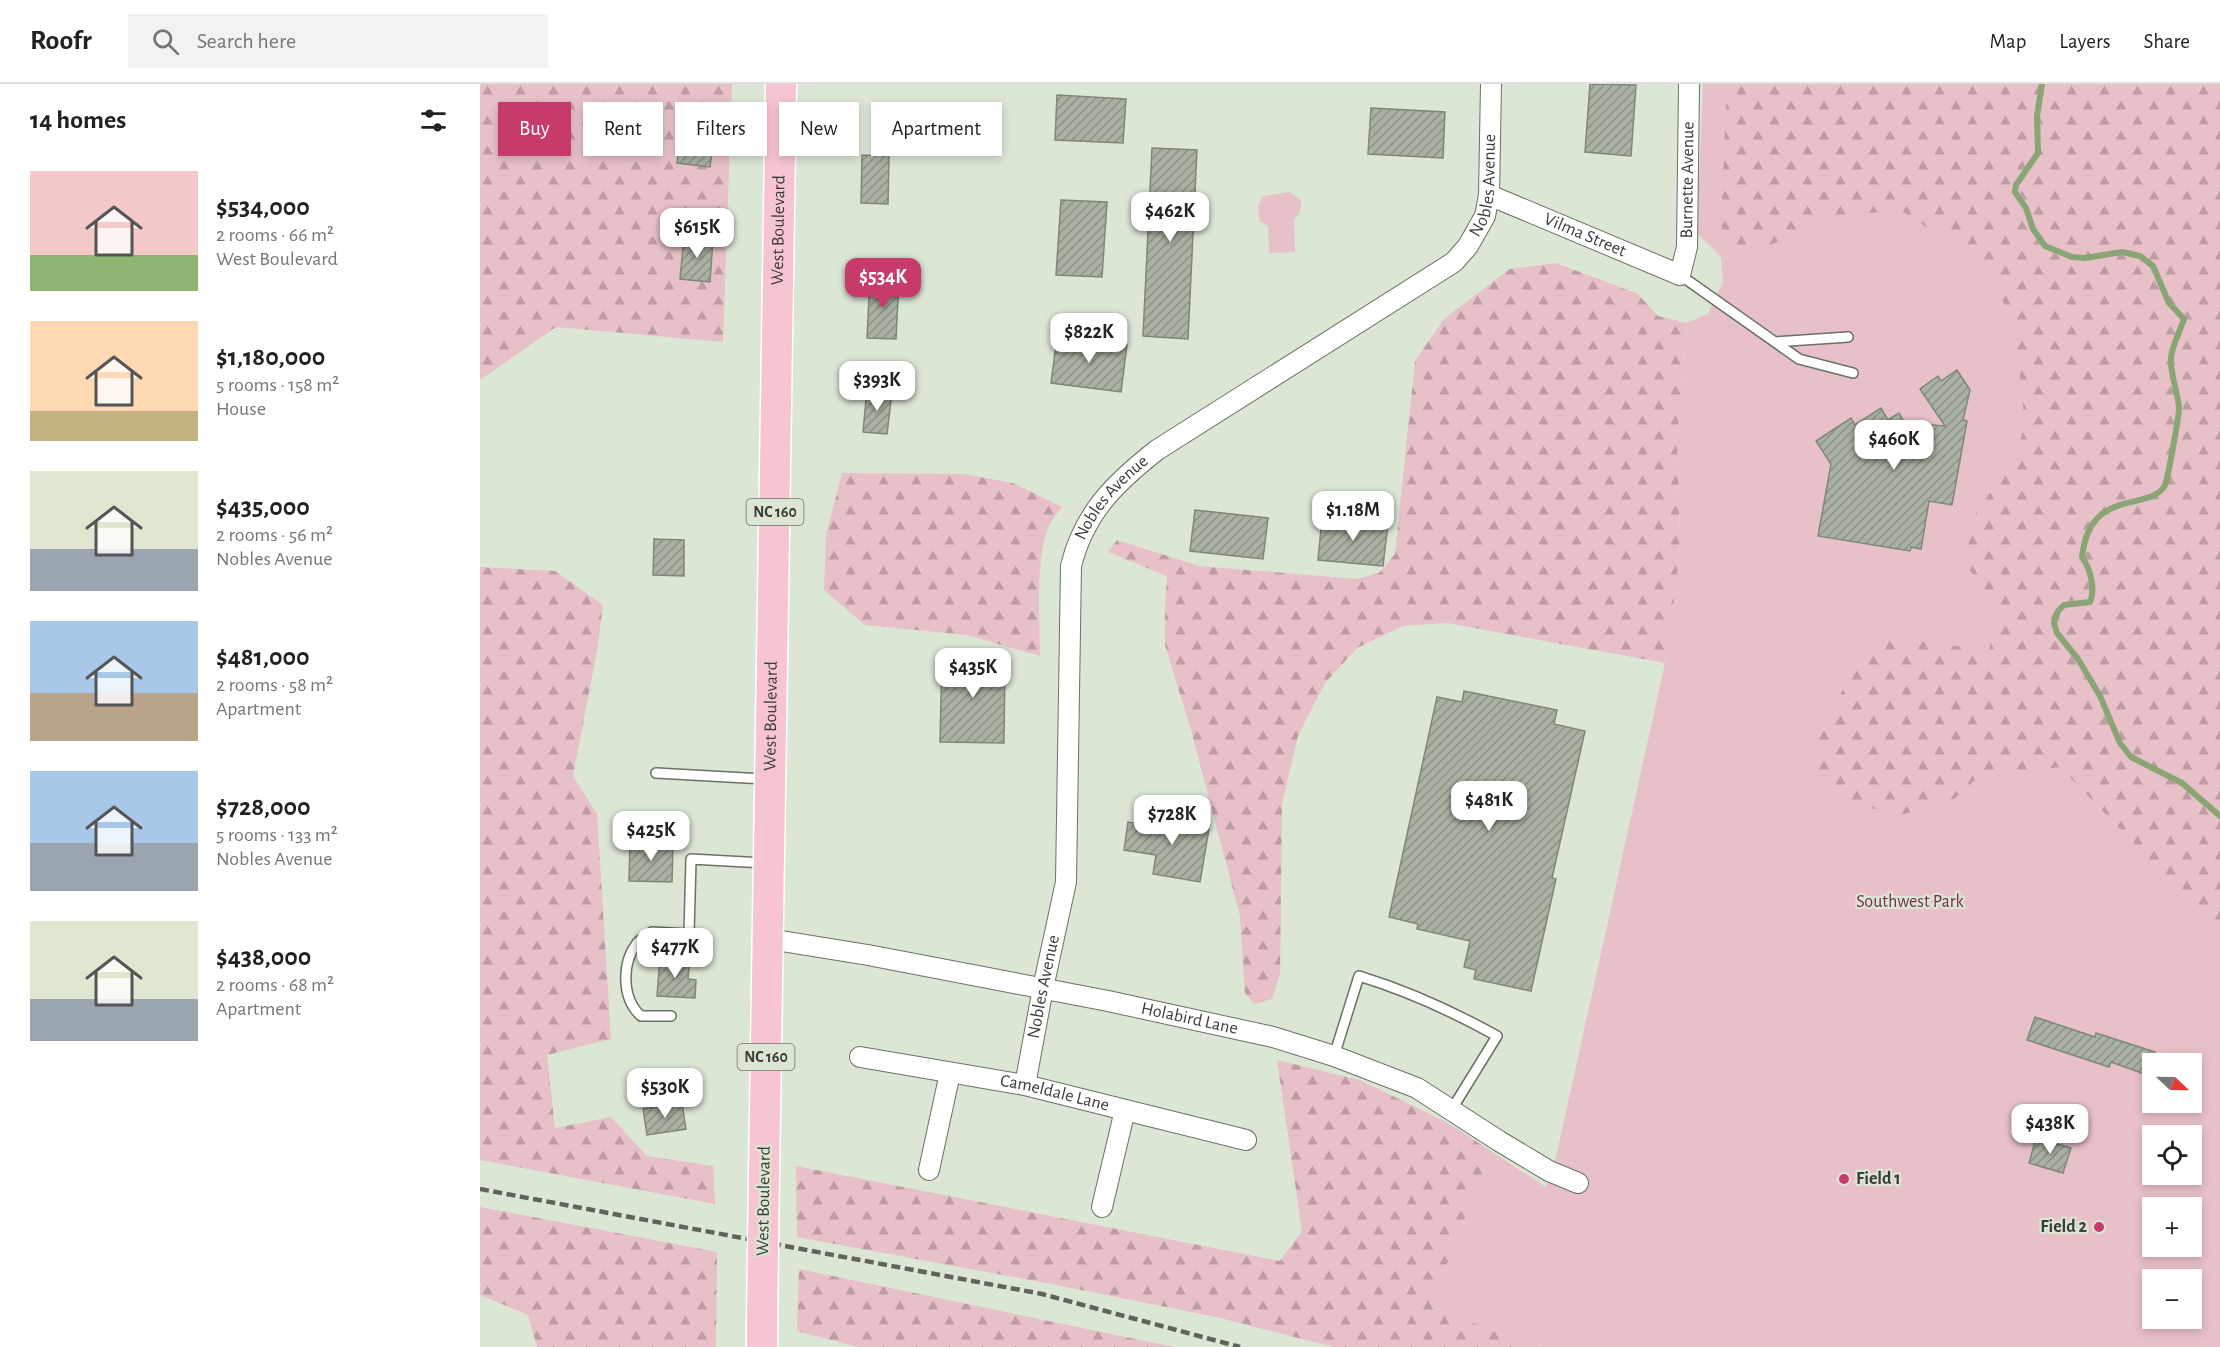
<!DOCTYPE html>
<meta charset="utf-8">
<style>
body{margin:0;font-family:"Alegreya Sans",sans-serif;background:#f2f2f2;color:#222;height:100vh;display:flex;flex-direction:column;font-size:22px;white-space:nowrap}
*{box-sizing:border-box;margin:0}
p{font-size:20px;color:#767676}
.icon{flex:none;width:33px;height:33px;fill:none;stroke:currentColor;stroke-width:2;stroke-linecap:round;stroke-linejoin:round}
.map{position:relative;flex:1;overflow:hidden}
.side{display:flex;flex-direction:column;background:#fff;width:480px}
.side>*{flex:none}
.hud{position:absolute;left:18px;top:18px;width:570px;height:54px;display:flex;gap:12px}
.needle{width:39px;rotate:112deg}
.fabs{position:absolute;left:1662px;top:969px;display:grid;gap:12px}
.fabs a{display:grid;place-items:center;width:60px;height:60px;border-radius:0px;background:#fff;box-shadow:0 3px 9px #0003;font-size:30px}
.price{position:absolute;translate:-50% -51px;padding:0 14px;border-radius:12px;background:#fff;color:#222;font-size:20px;line-height:39px;filter:drop-shadow(0 2px 3px #0008)}
.price::after{content:'';position:absolute;left:50%;top:36px;width:18px;height:14px;margin-left:-9px;background:inherit;clip-path:polygon(0 0,100% 0,50% 100%)}
.price.selected{background:#c73b6c;color:#fff}
ul{padding:0;list-style:none}
li{display:flex;align-items:center;gap:18px;height:150px;padding:0 30px}
li span{display:grid;place-items:center;flex:none;width:168px;height:120px;border-radius:0px;color:#555}
li>.icon{margin-inline-start:auto}
span .icon{width:72px;height:72px;fill:#fffc;stroke-width:1}
li b{font-size:26px}
h2{display:flex;justify-content:space-between;align-items:center;height:72px;padding:0 30px;font-size:26px}
.chip{padding:0 21px;border-radius:0px;background:#fff;box-shadow:0 3px 9px #0003;font-size:21px;line-height:54px}
.chip.selected{background:#c73b6c;color:#fff}
header{display:flex;align-items:center;gap:36px;box-sizing:border-box;height:84px;padding:0 30px;background:#fff;border-bottom:2px solid #e0e0e0}
header strong{font-size:28px}
nav{display:flex;gap:33px;margin-inline-start:auto;font-size:21px}
.search{width:420px;height:54px;background:#f2f2f2;display:flex;align-items:center;gap:15px;box-sizing:border-box;padding:0 21px;border-radius:0px;color:#767676;font-size:22px}
main{display:flex;flex:1;min-height:0}
.map>svg:first-child{display:block}
.green{fill:#e8c0c8;fill-rule:evenodd}
.forest{fill:url(#forest-firs)}
.lines{fill:none;stroke-linecap:round;stroke-linejoin:round}
.stream{stroke:#89a475;stroke-width:6}
.building{fill:url(#building-hatch);stroke:#7e8778;stroke-width:1.5}
.service-casing{stroke:#697263;stroke-width:12}
.minor-casing{stroke:#697263;stroke-width:22}
.primary-casing{stroke:#fff;stroke-width:33}
.service{stroke:#fff;stroke-width:9}
.minor{stroke:#fff;stroke-width:20}
.primary{stroke:#f7c4d1;stroke-width:30}
.rail{stroke:#5f645b;stroke-width:4.5;stroke-dasharray:9 4.5;stroke-linecap:butt}
.primary-bridge-casing{stroke:#fff;stroke-width:33;stroke-linecap:butt}
.primary-bridge{stroke:#f7c4d1;stroke-width:30}
.poi-dot{fill:#c73b6c;stroke:#dce6d5;stroke-width:2}
.labels{text-anchor:middle;dominant-baseline:central;stroke-width:4.5;stroke-linejoin:round;paint-order:stroke}
.shield{fill:#dce6d5;stroke:#6b7066;stroke-width:1.5}
.shield-label{font-size:16px;font-weight:bold;fill:#3a3e37}
.street-label{font-size:18px;fill:#3a3e37;stroke:#dce6d5}
.park-label{font-size:18px;fill:#772f45;stroke:#dce6d5}
.poi-label{font-size:18px;font-weight:bold;fill:#3a3e37;stroke:#dce6d5;text-anchor:start}
</style>
<header>
<strong>Roofr</strong>
<div class="search"><svg class="icon" aria-label="search" viewBox="0 0 24 24"><circle cx="10" cy="10" r="6"/><path d="M15 15l6 6"/></svg>Search here</div>
<nav><a>Map</a><a>Layers</a><a>Share</a></nav>
</header>
<main>
<section class="side">
<h2>14 homes<svg class="icon" aria-label="filters" viewBox="0 0 24 24"><path d="M4 7h16M4 17h16"/><circle cx="9" cy="7" r="2"/><circle cx="15" cy="17" r="2"/></svg></h2>
<ul>
<li><span style="background:linear-gradient(#f6c9c9 70%,#8fb573 0)"><svg class="icon" aria-label="home" viewBox="0 0 24 24"><path d="M3 11l9-7 9 7M6 9v11h12V9"/></svg></span><div><b>$534,000</b><p>2 rooms · 66 m²</p><p>West Boulevard</p></div></li>
<li><span style="background:linear-gradient(#ffd9b3 75%,#c2b280 0)"><svg class="icon" aria-label="home" viewBox="0 0 24 24"><path d="M3 11l9-7 9 7M6 9v11h12V9"/></svg></span><div><b>$1,180,000</b><p>5 rooms · 158 m²</p><p>House</p></div></li>
<li><span style="background:linear-gradient(#dfe7d0 65%,#9aa5b1 0)"><svg class="icon" aria-label="home" viewBox="0 0 24 24"><path d="M3 11l9-7 9 7M6 9v11h12V9"/></svg></span><div><b>$435,000</b><p>2 rooms · 56 m²</p><p>Nobles Avenue</p></div></li>
<li><span style="background:linear-gradient(#a9c7e8 60%,#b9a48a 0)"><svg class="icon" aria-label="home" viewBox="0 0 24 24"><path d="M3 11l9-7 9 7M6 9v11h12V9"/></svg></span><div><b>$481,000</b><p>2 rooms · 58 m²</p><p>Apartment</p></div></li>
<li><span style="background:linear-gradient(#a9c7e8 60%,#9aa5b1 0)"><svg class="icon" aria-label="home" viewBox="0 0 24 24"><path d="M3 11l9-7 9 7M6 9v11h12V9"/></svg></span><div><b>$728,000</b><p>5 rooms · 133 m²</p><p>Nobles Avenue</p></div></li>
<li><span style="background:linear-gradient(#dfe7d0 65%,#9aa5b1 0)"><svg class="icon" aria-label="home" viewBox="0 0 24 24"><path d="M3 11l9-7 9 7M6 9v11h12V9"/></svg></span><div><b>$438,000</b><p>2 rooms · 68 m²</p><p>Apartment</p></div></li>
</ul>
</section>
<div class="map">
<svg width="1740" height="1263" viewBox="0 0 1740 1263">
<defs>
<pattern id="forest-firs" width="22" height="20" patternUnits="userSpaceOnUse" patternTransform="scale(1.5)"><rect width="22" height="20" fill="#e8c0c8"/><path d="M5 1l3.5 6h-7zM16 11l3.5 6h-7z" fill="#bd9da3"/></pattern>
<pattern id="building-hatch" width="6" height="6" patternUnits="userSpaceOnUse" patternTransform="scale(1.5)"><rect width="6" height="6" fill="#a9b2a2"/><path d="M-1 1l2-2M0 6l6-6M5 7l2-2" fill="none" stroke="#8b9285"/></pattern>
</defs>
<rect width="100%" height="100%" fill="#dce6d5"/>
<g class="green">
<path d="M1223,0H1740V821L1721,829L1740,853V1263H1063L1032,1255L951,1221L1011,1067L1066,1103L1076,1073L1185,579L1197,496L1200,454L1197,356L1206,239L1228,230L1243,198L1241,173L1217,149ZM1672,980H1712V1018H1672ZM1672,1052H1712V1090H1672ZM1672,1124H1712V1162H1672ZM1672,1196H1712V1234H1672Z"/>
<path d="M810,108L821,116L820,128L814,136L815,168L789,169L788,142L779,137L778,123L783,112Z"/>
</g>
<g class="forest">
<path d="M0,0H252L243,258L76,243L0,296Z"/>
<path d="M1247,0H1740V853L1721,829L1580,683L1495,696L1474,715L1418,732L1356,714L1332,681L1339,655L1389,551L1509,566L1518,522L1484,479L1496,428L1535,374L1545,340L1538,277L1530,237L1512,186L1420,126L1349,133L1274,169L1261,168L1243,147L1241,140Z"/>
<path d="M1076,179L1158,210L1178,232L1206,239L1197,356L1200,454L1197,496L1185,579L967,539L923,542L877,564L845,599L818,652L802,719L800,889L792,915L774,920L765,909L760,832L711,646L685,561V521L687,492L628,468L637,456L719,482L877,495L899,489L915,470L935,277L964,235L1030,185Z"/>
<path d="M362,389L483,390L533,399L582,423C578,428 574,433 571,438C554,470 560,536 560,572L487,551L385,541L344,506L346,451Z"/>
<path d="M0,483L75,487L123,521L117,567L93,692L117,730L131,955L67,971L75,1044L131,1033L167,1072L233,1082L235,1120L0,1076Z"/>
<path d="M797,976L880,996L966,1038L1011,1067L951,1221L1032,1255L1063,1263H853L736,1233L566,1199L317,1153L316,1082L800,1177L822,1147Z"/>
<path d="M0,1123L237,1168L236,1263H57L48,1231L0,1211Z"/>
<path d="M319,1185L694,1263H378L317,1247Z"/>
</g>
<g class="lines">
<path class="stream" d="M1562,0L1557,32L1558,69L1536,101L1535,108L1546,124L1553,145L1565,162L1592,173L1605,174L1642,168L1660,172L1673,182L1689,219L1704,235C1700,247 1692,262 1691,274C1690,290 1698,308 1699,324C1699,331 1688,395 1685,401C1671,429 1610,401 1602,473C1610,484 1616,505 1610,518L1584,521L1578,527L1574,539L1577,549L1598,575L1620,612L1640,659L1651,673L1702,699L1740,732"/>
</g>
<g class="building">
<path d="M1110,0L1156,1L1151,72L1105,68Z"/>
<path d="M577,11L646,15L643,59L575,56Z"/>
<path d="M891,24L965,28L963,74L888,70Z"/>
<path d="M202,43L235,48L230,83L197,79Z"/>
<path d="M672,64L717,66L708,255L663,252Z"/>
<path d="M382,71L409,72L408,120L381,119Z"/>
<path d="M581,116L627,118L622,193L576,191Z"/>
<path d="M204,153L233,155L230,198L200,195Z"/>
<path d="M390,194L419,195L416,255L387,254Z"/>
<path d="M577,253L647,261L641,308L571,299Z"/>
<path d="M1477,286L1490,306L1483,336L1487,337L1472,421L1449,417L1441,465L1431,463L1430,467L1338,452L1351,380L1336,357L1371,334L1375,341L1401,324L1408,336L1419,329L1425,339L1465,342L1440,305L1458,292L1461,297Z"/>
<path d="M387,305L412,308L407,350L383,348Z"/>
<path d="M715,426L788,434L783,475L710,467Z"/>
<path d="M842,434L908,440L903,482L838,476Z"/>
<path d="M174,455L204,456V492L173,491Z"/>
<path d="M462,571L525,572L524,659L460,658Z"/>
<path d="M984,607L1077,626L1074,640L1105,647L1072,794L1076,795L1051,907L994,895L996,886L984,883L990,857L937,845L938,840L909,833L957,613L982,618Z"/>
<path d="M679,731L730,739L720,798L673,790L676,771L644,766L648,738L677,743Z"/>
<path d="M150,757L193,758L192,798L149,797Z"/>
<path d="M180,873L210,875L208,895L216,896L215,914L177,912Z"/>
<path d="M1555,933L1615,953L1616,949L1675,968L1667,991L1631,978L1629,983L1547,956Z"/>
<path d="M202,1019L206,1045L167,1051L163,1025Z"/>
<path d="M1556,1054L1591,1064L1583,1089L1549,1079Z"/>
</g>
<g class="lines">
<g class="service-casing">
<g id="service">
<path d="M1200,191L1319,275L1373,289"/>
<path d="M1295,258L1368,253"/>
<path d="M176,689L286,695"/>
<path d="M191,932H161C142,915 141,880 157,859C161,855 167,851 172,848L209,850L211,775L285,779"/>
<path d="M854,972L879,892C928,907 972,927 1017,952L972,1025"/>
</g>
</g>
<g class="minor-casing">
<g id="minor">
<path id="s1" d="M1009,111L1200,191L1207,163L1209,0"/>
<path id="s2" d="M289,855L388,871L628,917L793,953L854,972L937,1004L1019,1057L1069,1087L1098,1099"/>
<path id="s3" d="M380,973L545,1001L766,1056"/>
<path id="s4" d="M545,1001L563,904L586,798L591,482C604,429 635,399 677,366L974,178L988,162L1005,132L1009,111L1011,0"/>
<path d="M449,1086L470,989"/>
<path d="M622,1123L645,1026"/>
</g>
</g>
<g class="primary-casing">
<g id="primary">
<path id="s5" d="M284,1091L301,0"/>
<path d="M282,1263V1239"/>
</g>
</g>
<use href="#service" class="service"/>
<use href="#minor" class="minor"/>
<use href="#primary" class="primary"/>
<path class="rail" d="M0,1105L562,1210L760,1263"/>
<g class="primary-bridge-casing">
<path id="primary-bridge" d="M282,1239L284,1091"/>
</g>
<use href="#primary-bridge" class="primary-bridge"/>
</g>
<g class="poi-dot">
<circle cx="1364" cy="1095" r="6"/>
<circle cx="1619" cy="1143" r="6"/>
</g>
<g class="labels">
<g class="shield">
<rect x="266.5" y="415" width="57" height="26" rx="4.5"/>
<rect x="257.5" y="960" width="57" height="26" rx="4.5"/>
</g>
<g class="shield-label">
<text x="295" y="428">NC 160</text>
<text x="286" y="973">NC 160</text>
</g>
<g class="street-label">
<text stroke="none"><textPath href="#s1" startOffset="303">Burnette Avenue</textPath></text>
<text stroke="none"><textPath href="#s4" startOffset="1108">Nobles Avenue</textPath></text>
<text stroke="none"><textPath href="#s5" startOffset="945">West Boulevard</textPath></text>
<text stroke="none"><textPath href="#s1" startOffset="104">Vilma Street</textPath></text>
<text stroke="none"><textPath href="#s4" startOffset="604">Nobles Avenue</textPath></text>
<text stroke="none"><textPath href="#s5" startOffset="459">West Boulevard</textPath></text>
<text stroke="none"><textPath href="#s4" startOffset="100">Nobles Avenue</textPath></text>
<text stroke="none"><textPath href="#s2" startOffset="428">Holabird Lane</textPath></text>
<text stroke="none"><textPath href="#s3" startOffset="198">Cameldale Lane</textPath></text>
<text transform="translate(284 1117) rotate(-89)">West Boulevard</text>
</g>
<g class="park-label">
<text x="1430" y="818">Southwest Park</text>
</g>
<g class="poi-label">
<text x="1376" y="1095">Field 1</text>
<text x="1607" y="1143" text-anchor="end">Field 2</text>
</g>
</g>
</svg>
<div class="fabs">
<a><svg class="needle" viewBox="-14 -14 28 28"><path d="M0-13l5 13h-10z" fill="#e53935"/><path d="M0 13l5-13h-10z" fill="#767676"/></svg></a>
<a><svg class="icon" aria-label="locate" viewBox="0 0 24 24"><circle cx="12" cy="12" r="6"/><path d="M12 2v4M12 18v4M2 12h4M18 12h4"/></svg></a>
<a>+</a>
<a>−</a>
</div>
<b class="price" style="left:690px;top:159px">$462K</b>
<b class="price" style="left:217px;top:175px">$615K</b>
<b class="price selected" style="left:403px;top:225px">$534K</b>
<b class="price" style="left:609px;top:280px">$822K</b>
<b class="price" style="left:397px;top:328px">$393K</b>
<b class="price" style="left:1414px;top:387px">$460K</b>
<b class="price" style="left:873px;top:458px">$1.18M</b>
<b class="price" style="left:493px;top:615px">$435K</b>
<b class="price" style="left:1009px;top:748px">$481K</b>
<b class="price" style="left:692px;top:762px">$728K</b>
<b class="price" style="left:171px;top:778px">$425K</b>
<b class="price" style="left:195px;top:895px">$477K</b>
<b class="price" style="left:185px;top:1035px">$530K</b>
<b class="price" style="left:1570px;top:1071px">$438K</b>
<div class="hud">
<a class="chip selected">Buy</a>
<a class="chip">Rent</a>
<a class="chip">Filters</a>
<a class="chip">New</a>
<a class="chip">Apartment</a>
</div>
</div>
</main>
